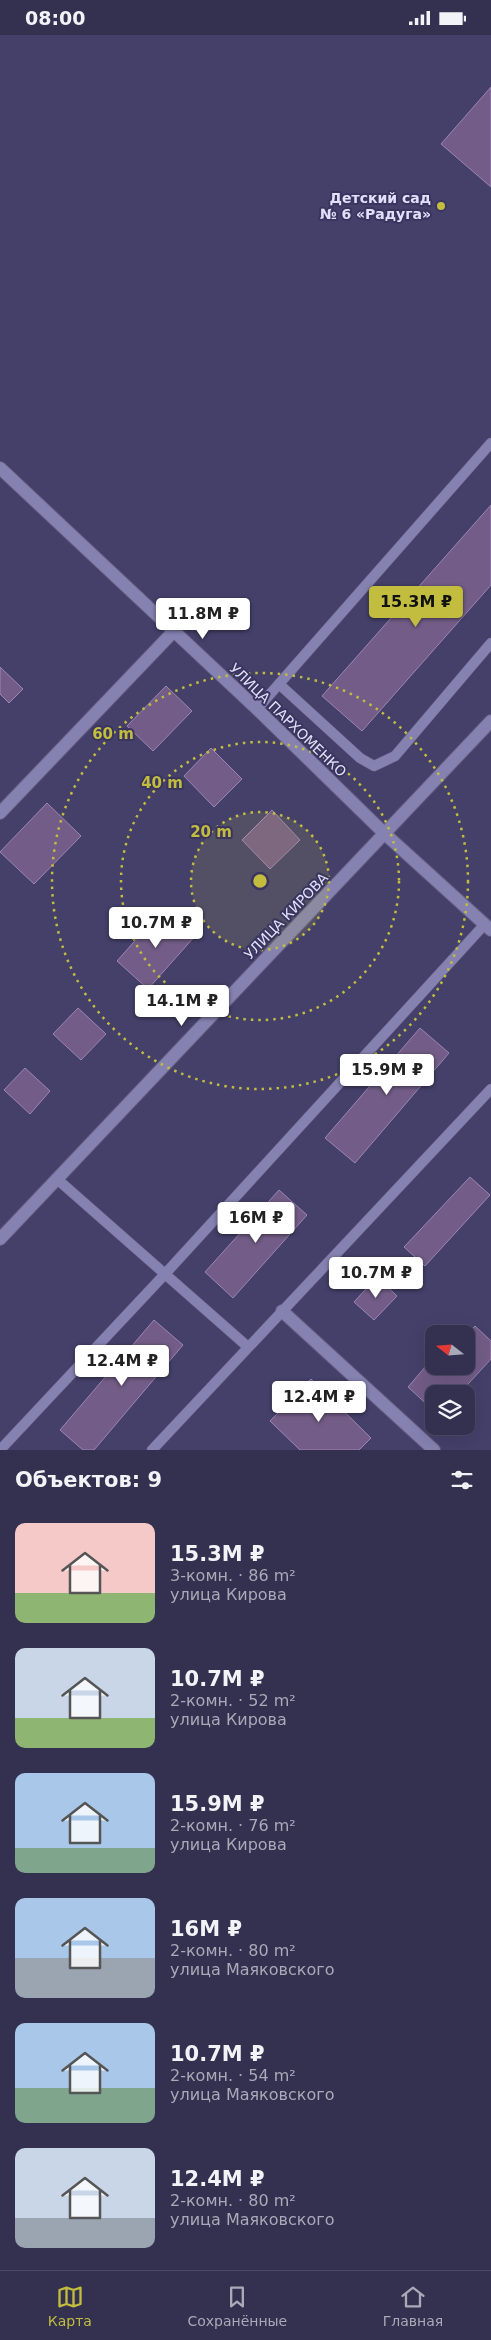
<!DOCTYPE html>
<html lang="ru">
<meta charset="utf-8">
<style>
body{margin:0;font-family:"DejaVu Sans",sans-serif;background:#3b3857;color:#f1f3f6;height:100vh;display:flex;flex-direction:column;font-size:19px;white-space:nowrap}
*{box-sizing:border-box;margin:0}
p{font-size:16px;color:#a9a9b7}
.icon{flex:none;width:28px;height:28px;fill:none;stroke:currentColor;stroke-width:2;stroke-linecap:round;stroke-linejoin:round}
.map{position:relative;height:1415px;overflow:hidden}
.sheet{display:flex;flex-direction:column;background:#333050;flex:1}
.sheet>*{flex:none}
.needle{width:32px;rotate:287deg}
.tools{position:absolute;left:425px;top:1290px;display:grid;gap:10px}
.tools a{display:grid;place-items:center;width:50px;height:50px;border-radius:10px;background:#333050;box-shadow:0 5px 20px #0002,0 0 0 1px #4e4b67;font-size:25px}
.price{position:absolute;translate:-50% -42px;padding:0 11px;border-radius:5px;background:#fff;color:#222;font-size:16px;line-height:32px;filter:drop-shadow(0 1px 2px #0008)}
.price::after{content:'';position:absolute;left:50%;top:30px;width:15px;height:11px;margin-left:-8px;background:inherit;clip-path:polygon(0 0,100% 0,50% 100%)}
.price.on{background:#c2bd3f;color:#111}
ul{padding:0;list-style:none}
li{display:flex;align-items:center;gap:15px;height:125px;padding:0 15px}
li span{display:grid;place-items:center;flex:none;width:140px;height:100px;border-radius:10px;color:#555}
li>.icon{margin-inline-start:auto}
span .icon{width:60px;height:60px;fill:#fffc;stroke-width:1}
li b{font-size:21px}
h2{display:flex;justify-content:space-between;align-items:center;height:60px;padding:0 15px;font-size:21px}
.status{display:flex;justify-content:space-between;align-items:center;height:35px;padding:0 25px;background:#333050;direction:ltr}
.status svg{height:14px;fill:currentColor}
.tab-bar{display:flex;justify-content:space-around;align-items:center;height:70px;border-top:1px solid #4e4b67;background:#333050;font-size:14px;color:#a9a9b7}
.tab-bar a{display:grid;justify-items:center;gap:2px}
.tab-bar .on{color:#c2bd3f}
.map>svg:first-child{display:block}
.building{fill:#735d88;stroke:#9c85b3}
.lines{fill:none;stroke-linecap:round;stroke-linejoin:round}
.service-casing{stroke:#625e82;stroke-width:11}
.minor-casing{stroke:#625e82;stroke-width:14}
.tertiary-casing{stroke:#625e82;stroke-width:14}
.secondary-casing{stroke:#625e82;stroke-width:14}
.service{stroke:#8582b1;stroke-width:10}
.minor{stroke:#8582b1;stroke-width:12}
.tertiary{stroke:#8582b1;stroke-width:12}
.secondary{stroke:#8582b1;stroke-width:12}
.ring{fill:none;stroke:#c2bd3f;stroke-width:2.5;stroke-dasharray:2.5 5}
.poi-dot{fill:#c2bd3f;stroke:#3a355f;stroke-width:2}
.labels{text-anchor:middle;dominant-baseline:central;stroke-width:4;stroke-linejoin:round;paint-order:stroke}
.poi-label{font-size:14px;font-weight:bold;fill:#e1e0fa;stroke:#3a355f;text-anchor:end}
.street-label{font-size:14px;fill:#e1e0fa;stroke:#3a355f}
.centre{fill:#c2bd3f;stroke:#3a355f;stroke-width:2.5}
.ring-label{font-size:15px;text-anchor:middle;font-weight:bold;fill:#c2bd3f;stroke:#3a355f;stroke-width:4;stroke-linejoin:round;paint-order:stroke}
</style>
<div class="status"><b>08:00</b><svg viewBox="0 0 49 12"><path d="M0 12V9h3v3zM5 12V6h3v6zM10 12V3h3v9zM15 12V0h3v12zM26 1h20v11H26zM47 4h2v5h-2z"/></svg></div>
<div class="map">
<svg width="491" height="1415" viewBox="0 0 491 1415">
<rect width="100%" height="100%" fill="#44406a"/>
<g class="building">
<path d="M491,52V152L441,109Z"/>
<path d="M491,470V550L362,696L322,661Z"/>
<path d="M0,632L23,654L9,668L0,659Z"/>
<path d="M166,651L192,676L153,716L127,691Z"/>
<path d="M211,713L242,744L214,772L184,741Z"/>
<path d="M47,768L81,801L34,849L0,817Z"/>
<path d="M272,775L300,805L270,834L242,805Z"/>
<path d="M164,873L195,901L148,954L117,926Z"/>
<path d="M78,973L106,999L81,1025L53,999Z"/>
<path d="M420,993L449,1018L355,1128L325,1103Z"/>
<path d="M25,1033L50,1056L30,1079L4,1055Z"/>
<path d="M470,1142L490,1160L425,1231L404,1212Z"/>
<path d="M279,1155L307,1180L233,1263L205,1237Z"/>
<path d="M377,1242L397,1261L374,1285L354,1267Z"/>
<path d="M154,1285L183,1310L94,1415H83L60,1395Z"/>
<path d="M475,1291L491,1306V1324L459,1359H434V1376L408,1352L426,1331H466V1300Z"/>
<path d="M311,1344L371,1403L359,1415H300L270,1386Z"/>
</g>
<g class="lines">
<g class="service-casing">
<g id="service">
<path d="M279,649L360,723L374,731L395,721L491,608"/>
<path d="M257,674L491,408"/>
<path d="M57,1144L248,1312"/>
<path d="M0,1415L165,1239L485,889"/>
<path d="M152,1415L491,1054"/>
</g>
</g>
<g class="minor-casing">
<g id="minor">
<path d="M0,778L174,596"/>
<path d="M282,1276L434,1415"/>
</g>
</g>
<g class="tertiary-casing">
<path id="tertiary" d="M0,1204L491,686"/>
</g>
<g class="secondary-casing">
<path id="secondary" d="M0,433L257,674L385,799L491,895"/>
</g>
<use href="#service" class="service"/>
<use href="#minor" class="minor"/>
<use href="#tertiary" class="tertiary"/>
<use href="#secondary" class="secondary"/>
</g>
<circle cx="260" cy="846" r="69" fill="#c2bd3f" fill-opacity=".12"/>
<g class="ring">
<circle cx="260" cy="846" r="69"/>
<circle cx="260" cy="846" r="139"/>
<circle cx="260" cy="846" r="208"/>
</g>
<circle class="poi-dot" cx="441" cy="171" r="5"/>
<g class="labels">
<g class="poi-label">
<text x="431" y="163">Детский сад<tspan x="431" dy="16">№ 6 «Радуга»</tspan></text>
</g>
<g class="street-label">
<text transform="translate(288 685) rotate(44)">УЛИЦА ПАРХОМЕНКО</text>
<text transform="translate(286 881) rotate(-46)">УЛИЦА КИРОВА</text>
</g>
</g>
<circle cx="260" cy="846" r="8" class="centre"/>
<g class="ring-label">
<text x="113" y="704">60 m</text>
<text x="162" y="753">40 m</text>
<text x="211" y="802">20 m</text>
</g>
</svg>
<div class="tools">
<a><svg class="needle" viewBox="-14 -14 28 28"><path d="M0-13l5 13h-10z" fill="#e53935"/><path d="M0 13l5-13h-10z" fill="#a9a9b7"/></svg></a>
<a><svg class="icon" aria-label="layers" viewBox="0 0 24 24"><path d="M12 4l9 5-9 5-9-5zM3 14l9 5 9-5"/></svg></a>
</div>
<b class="price on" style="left:416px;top:593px">15.3M ₽</b>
<b class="price" style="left:203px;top:605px">11.8M ₽</b>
<b class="price" style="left:156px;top:914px">10.7M ₽</b>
<b class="price" style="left:182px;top:992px">14.1M ₽</b>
<b class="price" style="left:387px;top:1061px">15.9M ₽</b>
<b class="price" style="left:256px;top:1209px">16M ₽</b>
<b class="price" style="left:376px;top:1264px">10.7M ₽</b>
<b class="price" style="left:122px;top:1352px">12.4M ₽</b>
<b class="price" style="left:319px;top:1388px">12.4M ₽</b>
</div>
<section class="sheet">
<h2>Объектов: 9<svg class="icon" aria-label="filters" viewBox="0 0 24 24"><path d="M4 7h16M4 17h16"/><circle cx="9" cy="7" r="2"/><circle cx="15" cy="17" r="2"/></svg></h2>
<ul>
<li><span style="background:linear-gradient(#f6c9c9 70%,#8fb573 0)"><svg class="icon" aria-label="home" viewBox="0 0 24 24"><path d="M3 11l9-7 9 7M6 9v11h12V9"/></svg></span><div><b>15.3M ₽</b><p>3-комн. · 86 m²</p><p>улица Кирова</p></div></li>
<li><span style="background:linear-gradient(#c9d6e8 70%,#8fb573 0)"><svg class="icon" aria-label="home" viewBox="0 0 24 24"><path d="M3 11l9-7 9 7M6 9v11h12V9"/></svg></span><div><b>10.7M ₽</b><p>2-комн. · 52 m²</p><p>улица Кирова</p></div></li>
<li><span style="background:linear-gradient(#a9c7e8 75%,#7fa58c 0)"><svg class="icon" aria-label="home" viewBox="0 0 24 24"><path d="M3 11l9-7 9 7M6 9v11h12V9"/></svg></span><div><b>15.9M ₽</b><p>2-комн. · 76 m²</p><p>улица Кирова</p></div></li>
<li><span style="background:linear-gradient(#a9c7e8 60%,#9aa5b1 0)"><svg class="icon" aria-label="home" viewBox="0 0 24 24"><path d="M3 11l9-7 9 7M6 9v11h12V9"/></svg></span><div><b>16M ₽</b><p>2-комн. · 80 m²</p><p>улица Маяковского</p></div></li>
<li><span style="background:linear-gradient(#a9c7e8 65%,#7fa58c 0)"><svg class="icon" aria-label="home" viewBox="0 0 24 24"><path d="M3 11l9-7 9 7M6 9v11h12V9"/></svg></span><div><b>10.7M ₽</b><p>2-комн. · 54 m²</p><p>улица Маяковского</p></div></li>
<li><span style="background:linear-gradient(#c9d6e8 70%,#9aa5b1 0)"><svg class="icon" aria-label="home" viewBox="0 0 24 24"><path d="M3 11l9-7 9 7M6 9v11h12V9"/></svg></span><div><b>12.4M ₽</b><p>2-комн. · 80 m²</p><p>улица Маяковского</p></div></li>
</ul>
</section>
<nav class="tab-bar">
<a class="on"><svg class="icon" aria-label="map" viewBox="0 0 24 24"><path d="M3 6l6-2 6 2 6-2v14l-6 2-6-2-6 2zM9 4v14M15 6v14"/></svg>Карта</a>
<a><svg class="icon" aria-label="saved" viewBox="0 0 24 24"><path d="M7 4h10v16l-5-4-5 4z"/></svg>Сохранённые</a>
<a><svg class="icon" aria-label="home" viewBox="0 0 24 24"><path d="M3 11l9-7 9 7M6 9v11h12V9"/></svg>Главная</a>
</nav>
